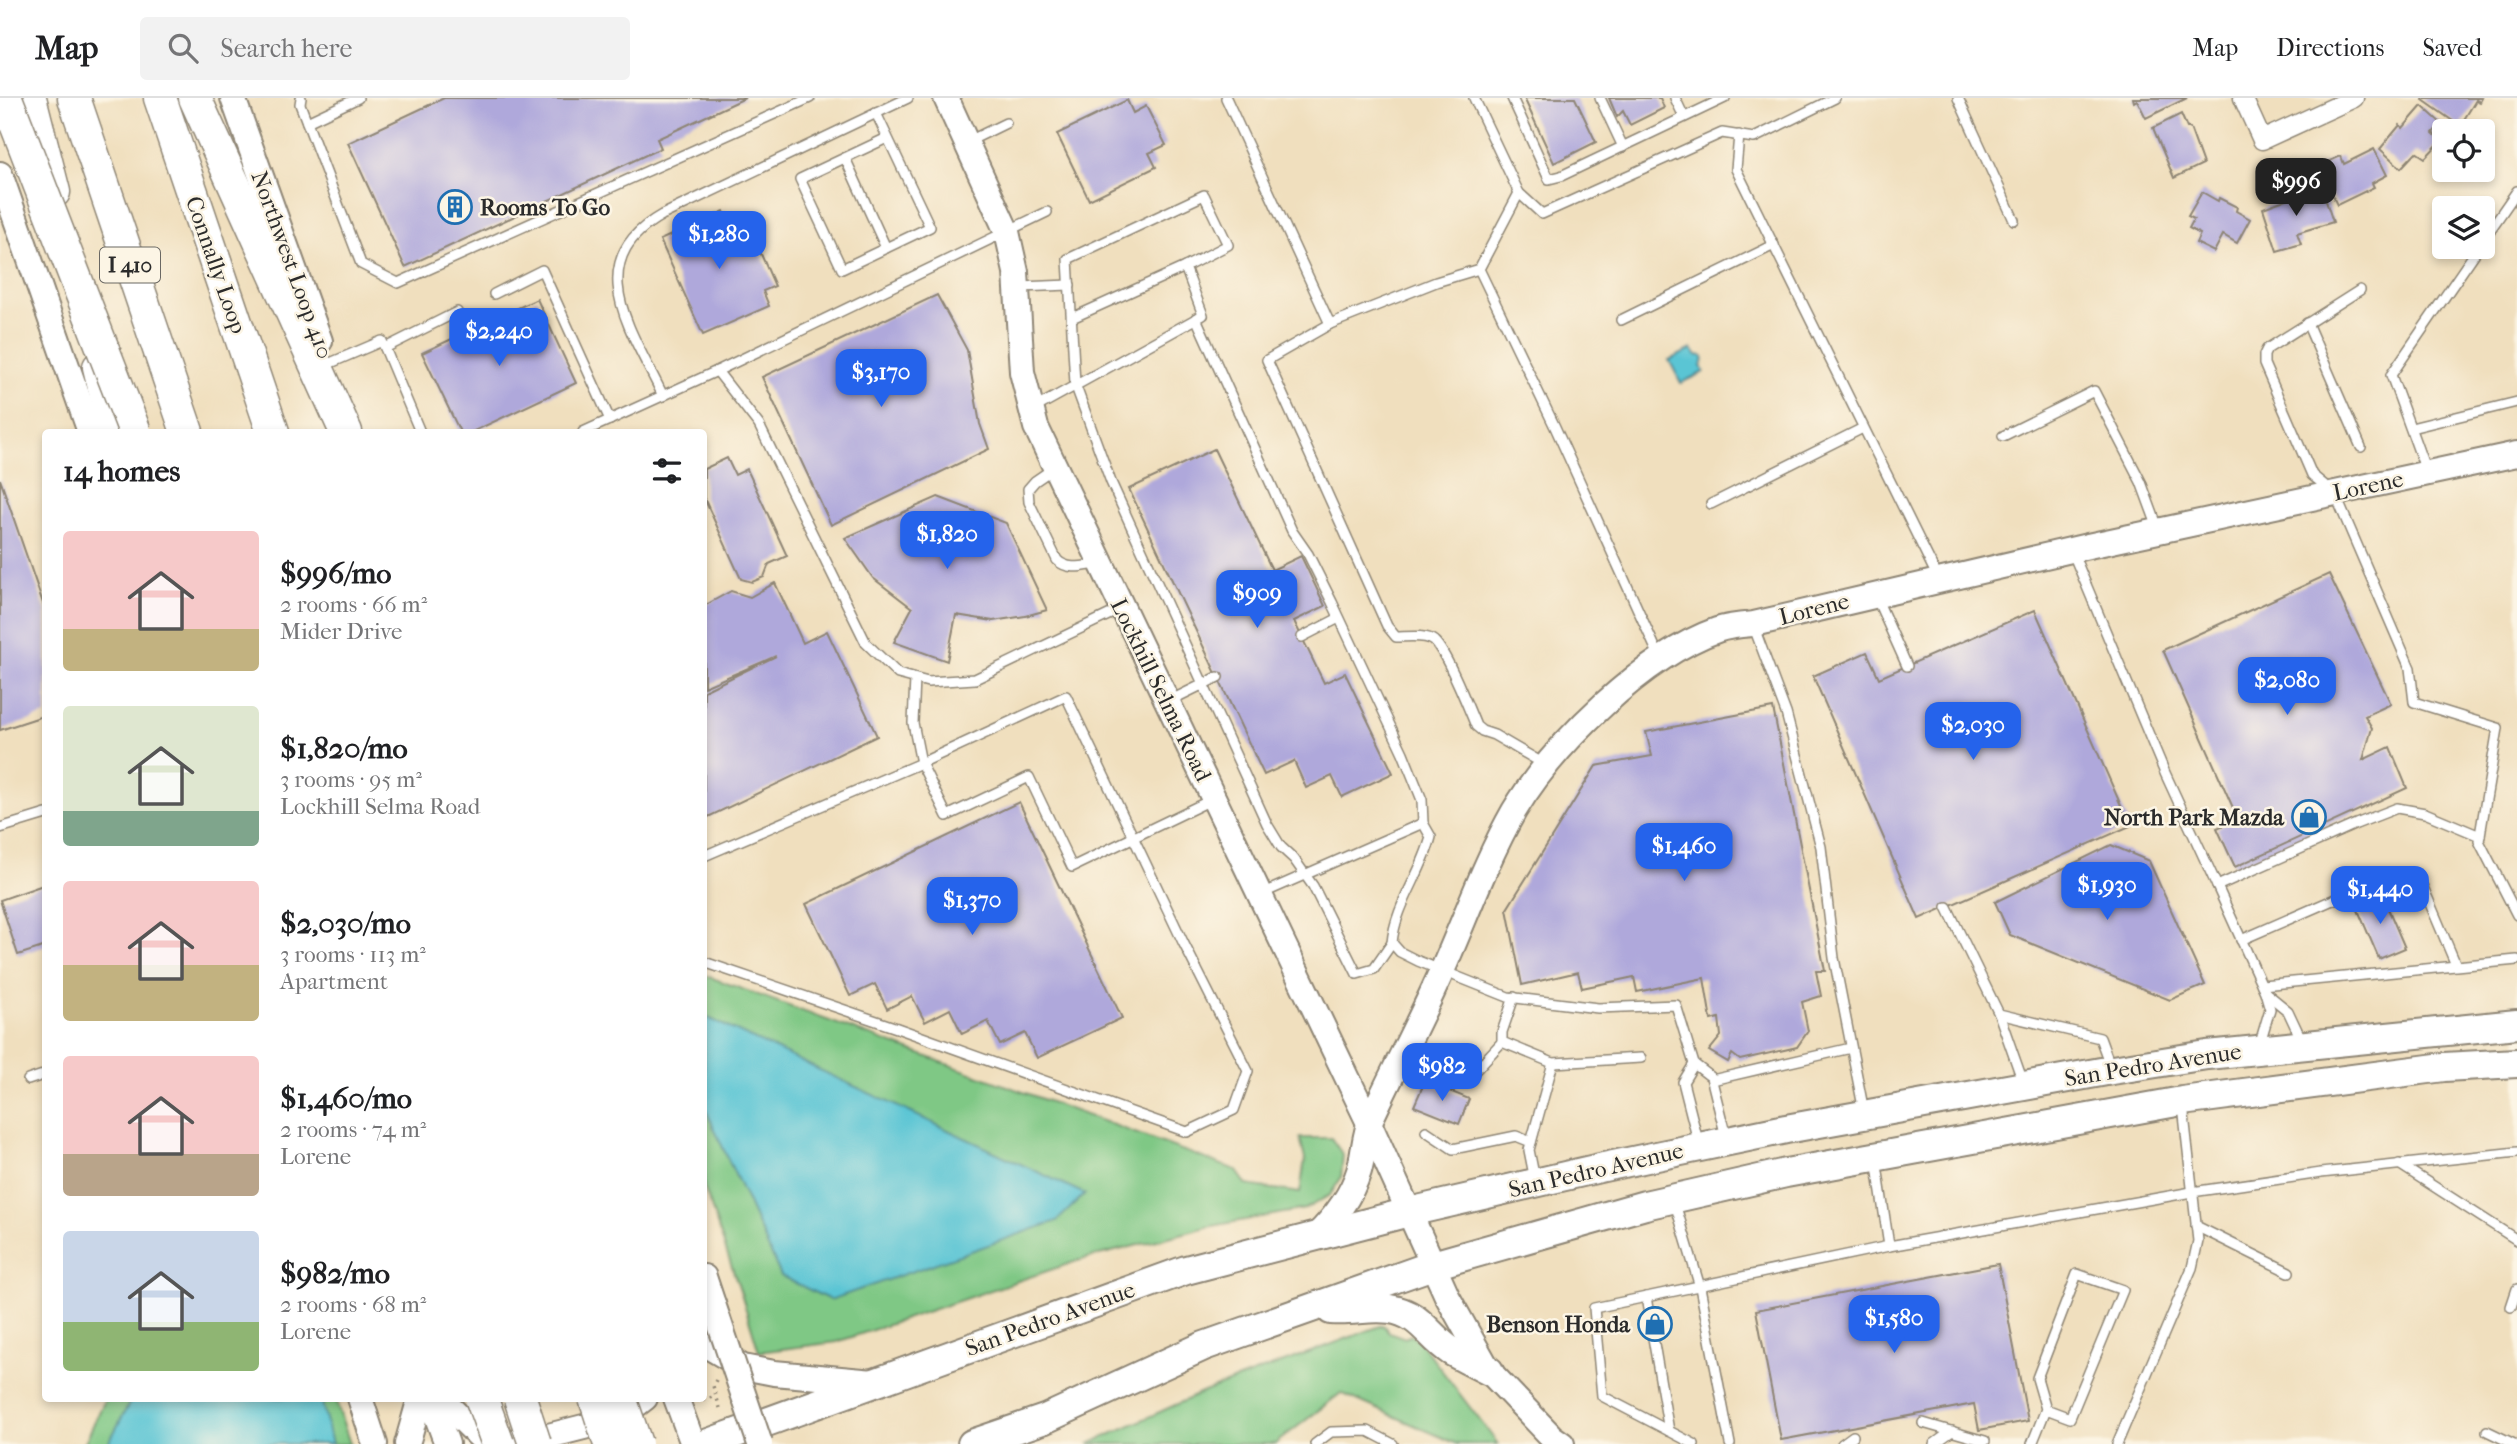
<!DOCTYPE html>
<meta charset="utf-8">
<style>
body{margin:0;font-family:"IM FELL French Canon",serif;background:#f2f2f2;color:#202124;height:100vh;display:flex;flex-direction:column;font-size:26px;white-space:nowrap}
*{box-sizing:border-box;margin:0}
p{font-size:23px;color:#757577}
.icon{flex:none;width:38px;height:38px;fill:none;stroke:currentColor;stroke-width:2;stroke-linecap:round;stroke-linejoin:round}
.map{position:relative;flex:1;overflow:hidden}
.drawer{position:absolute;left:42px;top:331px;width:665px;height:973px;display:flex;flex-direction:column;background:#fff;border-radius:7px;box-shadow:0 4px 10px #0003}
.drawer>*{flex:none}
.controls{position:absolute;left:2432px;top:21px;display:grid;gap:14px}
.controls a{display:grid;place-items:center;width:63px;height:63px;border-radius:7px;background:#fff;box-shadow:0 4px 10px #0003;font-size:35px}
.price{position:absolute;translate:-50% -60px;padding:0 16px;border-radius:14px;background:#2563eb;color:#fff;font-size:23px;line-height:46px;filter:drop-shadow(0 2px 4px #0008)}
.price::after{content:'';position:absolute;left:50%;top:42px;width:21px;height:16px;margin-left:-10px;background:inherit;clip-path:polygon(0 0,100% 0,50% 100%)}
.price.selected{background:#222;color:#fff}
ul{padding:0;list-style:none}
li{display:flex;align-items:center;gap:21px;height:175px;padding:0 21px}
li span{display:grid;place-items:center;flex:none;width:196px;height:140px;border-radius:7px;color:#555}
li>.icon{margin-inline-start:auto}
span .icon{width:84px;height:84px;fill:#fffc;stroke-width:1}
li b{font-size:30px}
h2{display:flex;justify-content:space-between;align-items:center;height:84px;padding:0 21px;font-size:30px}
header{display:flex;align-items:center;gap:42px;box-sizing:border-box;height:98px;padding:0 35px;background:#fff;border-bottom:2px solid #e0e0e0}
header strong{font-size:33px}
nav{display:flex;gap:38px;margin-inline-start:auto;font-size:24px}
.search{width:490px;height:63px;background:#f2f2f2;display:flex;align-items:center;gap:18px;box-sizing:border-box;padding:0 24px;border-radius:7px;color:#757577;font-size:26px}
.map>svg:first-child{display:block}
.green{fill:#7fc885;stroke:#557a58;stroke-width:2}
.water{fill:#5ac5d4;stroke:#427880;stroke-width:2}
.building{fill:#afa8db}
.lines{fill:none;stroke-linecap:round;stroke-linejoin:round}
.lane-casing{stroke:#8e8574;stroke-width:12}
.street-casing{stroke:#8e8574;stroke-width:21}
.secondary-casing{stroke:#8e8574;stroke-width:28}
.primary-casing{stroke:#8e8574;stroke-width:32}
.highway-casing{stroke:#8e8574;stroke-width:35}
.path{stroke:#8e8574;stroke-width:3.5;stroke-dasharray:2 5;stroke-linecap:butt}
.lane{stroke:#fff;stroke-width:9}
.street{stroke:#fff;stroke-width:18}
.secondary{stroke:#fff;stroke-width:24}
.primary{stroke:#fff;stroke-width:28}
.highway{stroke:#fff;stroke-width:32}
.secondary-bridge-casing{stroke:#8e8574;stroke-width:28;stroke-linecap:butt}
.highway-bridge-casing{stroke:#8e8574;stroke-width:35;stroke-linecap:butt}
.secondary-bridge{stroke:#fff;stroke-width:24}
.highway-bridge{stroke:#fff;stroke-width:32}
.labels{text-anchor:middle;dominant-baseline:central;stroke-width:5;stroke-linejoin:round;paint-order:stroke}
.shield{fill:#fcf5e5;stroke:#6a6863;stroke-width:2}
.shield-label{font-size:21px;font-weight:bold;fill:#2b2b2b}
.poi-label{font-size:23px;font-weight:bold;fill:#2b2b2b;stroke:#fcf5e5;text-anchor:end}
.street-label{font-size:23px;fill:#2b2b2b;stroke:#fcf5e5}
</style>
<header>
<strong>Map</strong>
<div class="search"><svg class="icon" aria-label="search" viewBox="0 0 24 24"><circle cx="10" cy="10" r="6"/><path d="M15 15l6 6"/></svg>Search here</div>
<nav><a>Map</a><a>Directions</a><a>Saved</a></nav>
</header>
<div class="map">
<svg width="2517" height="1346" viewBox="0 0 2517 1346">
<rect width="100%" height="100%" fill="#fcf5e5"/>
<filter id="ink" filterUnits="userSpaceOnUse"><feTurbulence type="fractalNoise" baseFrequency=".0143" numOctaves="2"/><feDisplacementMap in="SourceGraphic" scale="14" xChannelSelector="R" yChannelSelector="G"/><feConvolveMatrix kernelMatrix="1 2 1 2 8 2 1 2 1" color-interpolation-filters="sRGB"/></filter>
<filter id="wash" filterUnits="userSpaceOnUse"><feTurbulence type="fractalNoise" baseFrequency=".00686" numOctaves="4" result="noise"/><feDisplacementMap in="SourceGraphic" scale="28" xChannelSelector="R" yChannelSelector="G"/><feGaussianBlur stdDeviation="1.57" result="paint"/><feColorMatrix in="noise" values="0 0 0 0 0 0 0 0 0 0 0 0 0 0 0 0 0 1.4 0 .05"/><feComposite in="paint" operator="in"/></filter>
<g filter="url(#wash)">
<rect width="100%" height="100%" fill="#f0dfbe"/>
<g class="green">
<path d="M704,877L1236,1072L1247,1087L1300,1095L1305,1061L1300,1040H1331L1343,1057L1341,1080L1330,1097L1305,1111L1207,1129L1077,1163L837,1244L759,1254L741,1195L704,1089Z"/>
<path d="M1383,1227L1389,1234L1405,1240L1411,1236L1419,1243L1498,1346H1457L1341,1295L1275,1346H1089L1204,1294Z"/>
<path d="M106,1300H335L350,1346H84Z"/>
</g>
<g class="water">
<path d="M1692,251L1696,257L1702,258L1704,261L1701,268L1704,274L1681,285L1669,262Z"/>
<path d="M704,918L1085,1096L1057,1123L830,1202L781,1178L704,1008Z"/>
<path d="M132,1300H321L332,1346H108Z"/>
</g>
<g id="blocks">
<g class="building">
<path d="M444,0H745L657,41L661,50L405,169L348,45Z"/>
<path d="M1524,0H1575L1596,44L1554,65Z"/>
<path d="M1609,0H1660L1664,10L1630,27L1623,13L1617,19Z"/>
<path d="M2133,0H2187L2146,20L2137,2L2134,4Z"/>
<path d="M2424,0H2482L2480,4L2476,2L2460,28L2423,2Z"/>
<path d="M1127,2L1133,15L1146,8L1166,47L1149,55L1156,69L1089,102L1057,36Z"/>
<path d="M2422,8L2441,25L2433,35L2441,43L2425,60L2416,54L2401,70L2380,51L2400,27L2403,30Z"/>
<path d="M2181,16L2187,30H2190L2203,66L2174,80L2153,30Z"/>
<path d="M2374,51L2387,77L2372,85L2374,89L2337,107L2318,68L2341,58L2344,66Z"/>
<path d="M2202,94L2218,103L2219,100L2237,109L2236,113L2250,121L2237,145L2223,137L2214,154L2196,145L2200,136L2189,130L2194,121L2188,118Z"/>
<path d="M2323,94L2333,124L2297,135L2301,146L2277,153L2263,110L2303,95L2305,99Z"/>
<path d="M724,113L730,129L746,122L775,188L763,193L769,208L703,237L660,142Z"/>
<path d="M937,197L967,252L980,326L989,351L831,427L762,279Z"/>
<path d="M537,201L576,285L472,334H460L422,255Z"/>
<path d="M1214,351L1272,472L1301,458L1325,508L1294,523L1324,585L1345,575L1393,675L1342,699L1332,678L1306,690L1294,663L1264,677L1129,391Z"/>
<path d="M727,360L735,377L747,371L787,458L769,466L764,479L752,484L741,481L704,400V371Z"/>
<path d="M0,381L46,514V617L0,632Z"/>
<path d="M938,399L1006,425L1047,512L1025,518L993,523L956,517L947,563L894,544L912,510L873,480L845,440Z"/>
<path d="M2329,476L2391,606L2365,618L2372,630L2363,662L2390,649L2407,690L2235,769L2217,730L2238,721L2163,552Z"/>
<path d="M775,485L803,545L827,533L877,638L704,721V593L776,558L704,589V508L731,493L750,499Z"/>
<path d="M2035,512L2130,728L1919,821L1813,578L1867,554L1879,580Z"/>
<path d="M1773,610L1825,873H1816L1821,898L1802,904L1808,933L1797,949L1740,962L1732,956L1728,964L1709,953L1721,938L1719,920L1711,922L1704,880L1637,894L1634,879L1582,890L1578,874L1522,887L1507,811L1596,668L1652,658L1646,634Z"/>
<path d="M1019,704L1122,920L1037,960L1025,935L1000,947L988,923L962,936L950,911L925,924L912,898L887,911L875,886L850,898L806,806Z"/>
<path d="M2111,747L2149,763L2205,887L2170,902L2010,837L1995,804Z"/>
<path d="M46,786V848L18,857L0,802Z"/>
<path d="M2381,794L2405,850L2379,861L2355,805Z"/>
<path d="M1425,983L1469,1001L1459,1026L1414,1008Z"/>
<path d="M1998,1166L2028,1323L1979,1332L1974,1306L1781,1342L1756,1212Z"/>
</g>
</g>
</g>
<g filter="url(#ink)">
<use href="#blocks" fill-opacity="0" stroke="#8e8574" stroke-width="2"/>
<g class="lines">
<g class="lane-casing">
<g id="lane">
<path d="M301,0L300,6L361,166L398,185L810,0"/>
<path d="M1226,0L1330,226L1267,262L1387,528L1396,539C1406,539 1426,536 1434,543C1447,555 1468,609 1476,628L1482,633L1494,637L1544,666"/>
<path d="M1474,0L1519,95L1542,116L1722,35L1754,40L1835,0"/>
<path d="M1512,0L1549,81L1561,78L1725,0"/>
<path d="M1600,0L1623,49"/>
<path d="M1675,0L1684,19"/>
<path d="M1958,0L2014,122"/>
<path d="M876,15L930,129L842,171L800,81L887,40"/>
<path d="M307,24L358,0"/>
<path d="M1739,37L1736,71L1939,482"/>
<path d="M969,43L1006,25"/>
<path d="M845,60L886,150"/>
<path d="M1519,95L1479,171L1555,329L1659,558"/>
<path d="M2483,142L2517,93"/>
<path d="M1020,189L1070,187"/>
<path d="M2360,192L2267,251L2264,257V266L2312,377L2335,396L2410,570L2414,604L2498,630L2479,743L2517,817"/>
<path d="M494,196L542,172L610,322"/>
<path d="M1072,220L1185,169"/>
<path d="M1196,220L1292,433L1308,456L1332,504L1403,655L1422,702L1423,725L1431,739C1422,775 1395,808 1392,845L1400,854L1418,863L1508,899L1598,910L1676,907L1694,966L1711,979L1726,1039"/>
<path d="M1621,222L1774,147"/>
<path d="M2307,225L2361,349"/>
<path d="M1330,226L1436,184L1479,171"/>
<path d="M385,250L457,214"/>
<path d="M328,266L382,243L420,334"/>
<path d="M717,273L759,327L866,545L898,576L928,584L975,581L1121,511"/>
<path d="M663,298C633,234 579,164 662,117L908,0"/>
<path d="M1033,311L1203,217L1185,169L1228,147L1204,97L1068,161L1075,286L1111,384L1267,726L1281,749L1294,761L1313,788L1357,876L1374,871L1392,845"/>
<path d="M2411,330L2517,304"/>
<path d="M583,334L717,273L1047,114"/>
<path d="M2003,338L2094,293L2141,384L2158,430"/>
<path d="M1054,370L1035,383L1028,391L1029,404L1057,462C1068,473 1083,468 1097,466"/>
<path d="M2426,373L2391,277L2479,149"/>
<path d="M1711,406L1863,330"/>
<path d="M2072,453L2165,675L2217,788"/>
<path d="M1876,499L1907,568"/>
<path d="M1753,527L1786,615L1821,749L1834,860L1864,1014"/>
<path d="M1302,539L1339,520"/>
<path d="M915,581L913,625L921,665L947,718L1029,679L1072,769L1213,701"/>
<path d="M1169,603L1218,579"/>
<path d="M0,730L46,716"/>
<path d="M704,758L921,665L1066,598L1183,844L1248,973L1234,1012L1187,1034L897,930L704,864"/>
<path d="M1261,796L1423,725"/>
<path d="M1947,809L1999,916L2100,940L2110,967"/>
<path d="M2241,842L2390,777H2409L2423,789L2456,867"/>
<path d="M2262,887L2517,862"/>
<path d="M2266,895L2288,913L2303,945"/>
<path d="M1514,899L1502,934V944L1553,965L1641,960"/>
<path d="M1999,916L2023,984"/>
<path d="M2259,948L2270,911L2265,894L2217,788L2356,726L2397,710L2425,715L2480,738"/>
<path d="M1694,966L1683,984L1699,1047"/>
<path d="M1472,976L1502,944"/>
<path d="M28,982L46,976"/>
<path d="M1712,982L1851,950"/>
<path d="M1426,1033L1453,1051L1516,1038L1531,1044"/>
<path d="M2399,1066L2517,1142"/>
<path d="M1535,1082L1529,1052L1553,965"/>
<path d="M1674,1102L1700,1189L1730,1346"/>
<path d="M2196,1128L2289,1174"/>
<path d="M1889,1148L2192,1094L2321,1075L2517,1054"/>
<path d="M1646,1199L1669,1333"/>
<path d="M2511,1209L2517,1191"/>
<path d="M1923,1325L1985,1343"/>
<path d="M2487,1333L2514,1346"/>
<path d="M1315,1346L1331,1334L1368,1333L1393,1346"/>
<path d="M1694,1346L1602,1298L1594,1210L1889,1148L1876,1061"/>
<path d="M1842,1346L1853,1338"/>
<path d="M1934,1346L1952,1333"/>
<path d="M2032,1346L2046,1311L2037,1280L2077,1176L2123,1192L2070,1320L2046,1311"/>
<path d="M2117,1346L2192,1170L2198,1143L2183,1008"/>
</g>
</g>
<g class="street-casing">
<path id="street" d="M2243,0L2262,42L2354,0"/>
</g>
<g class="secondary-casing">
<g id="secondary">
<path d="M233,0L320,243"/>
<path d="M946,0L1007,134L1016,174L1022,274L1036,329L1369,1025L1447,1198L1489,1273L1552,1339L1562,1346"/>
<path d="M0,76L90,334"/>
<path d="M1316,1138C1335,1119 1351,1099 1359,1073C1364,1056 1364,1037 1371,1021C1394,971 1420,923 1442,873C1466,819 1485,764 1514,713C1554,646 1644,558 1717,532C1728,528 1742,527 1754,526L2088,448L2517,356"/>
<path d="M704,1179L713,1206"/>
<path d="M704,1246L743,1269L774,1275L874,1284"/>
<path d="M360,1300L375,1346"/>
<path d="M430,1300L447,1346"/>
<path d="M440,1300L480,1339L517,1346L619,1320L645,1300"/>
<path d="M676,1300L693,1346"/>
<path d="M407,1346L420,1300"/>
</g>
</g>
<g class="primary-casing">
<g id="primary">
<path d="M1331,1212C1351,1214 1370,1208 1390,1211C1421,1216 1427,1237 1451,1253C1463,1260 1477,1267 1489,1273"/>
<path d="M706,1346L1186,1172L1409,1114L1604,1069L1786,1031L2112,972L2207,957L2517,926"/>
<path d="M972,1346L1045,1321L1204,1248L1433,1167L1645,1107L1786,1075L2182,1003L2444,969L2517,965"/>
</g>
</g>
<g class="highway-casing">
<g id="highway">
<path d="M30,0L54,94"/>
<path d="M74,0L187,334"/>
<path d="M160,0L273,334"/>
<path d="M195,0L346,334"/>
<path d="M99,269L115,334"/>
</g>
</g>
<g class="path">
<path d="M716,1282L713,1288L720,1310"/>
<path d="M703,1302L716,1298"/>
</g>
<use href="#lane" class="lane"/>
<use href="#street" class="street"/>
<use href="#secondary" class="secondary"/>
<use href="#primary" class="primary"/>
<use href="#highway" class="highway"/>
<g class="secondary-bridge-casing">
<path id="secondary-bridge" d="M713,1206L760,1346"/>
</g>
<g class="highway-bridge-casing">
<g id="highway-bridge">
<path d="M6,0L135,334"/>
<path d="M520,1300L535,1346"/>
<path d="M595,1300L610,1346"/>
<path d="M620,1300L636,1346"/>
<path d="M482,1302L498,1346"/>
</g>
</g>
<use href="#secondary-bridge" class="secondary-bridge"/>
<use href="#highway-bridge" class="highway-bridge"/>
</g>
</g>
<defs>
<g id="building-ring" transform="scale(1.75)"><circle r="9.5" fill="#fcf5e5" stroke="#1f6fb2" stroke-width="1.5"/><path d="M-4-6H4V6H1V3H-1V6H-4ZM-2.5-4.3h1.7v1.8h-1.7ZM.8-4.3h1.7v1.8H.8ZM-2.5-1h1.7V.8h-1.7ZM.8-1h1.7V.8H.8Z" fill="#1f6fb2"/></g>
<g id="shop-ring" transform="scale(1.75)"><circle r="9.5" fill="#fcf5e5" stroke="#1f6fb2" stroke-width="1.5"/><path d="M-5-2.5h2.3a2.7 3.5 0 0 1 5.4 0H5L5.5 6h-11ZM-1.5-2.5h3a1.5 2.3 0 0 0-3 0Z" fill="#1f6fb2"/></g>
</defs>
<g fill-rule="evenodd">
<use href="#building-ring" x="455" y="109"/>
<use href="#shop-ring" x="2309" y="719"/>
<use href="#shop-ring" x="1655" y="1226"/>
</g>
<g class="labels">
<rect class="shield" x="100" y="149.5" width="60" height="35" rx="5"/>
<g class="shield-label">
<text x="130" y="167">I 410</text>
</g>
<g class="poi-label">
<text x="480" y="109" text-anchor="start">Rooms To Go</text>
<text x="2284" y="719">North Park Mazda</text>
<text x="1630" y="1226">Benson Honda</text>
</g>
<g class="street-label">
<text transform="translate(216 167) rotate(71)">Connally Loop</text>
<text transform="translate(292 167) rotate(70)">Northwest Loop 410</text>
<text transform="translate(2368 388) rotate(-12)">Lorene</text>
<text transform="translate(1814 511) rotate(-14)">Lorene</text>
<text transform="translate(1161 592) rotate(64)">Lockhill Selma Road</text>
<text transform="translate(2153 967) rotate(-9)">San Pedro Avenue</text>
<text transform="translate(1596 1072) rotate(-13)">San Pedro Avenue</text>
<text transform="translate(1050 1221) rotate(-20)">San Pedro Avenue</text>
</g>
</g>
</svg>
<div class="controls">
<a><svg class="icon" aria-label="locate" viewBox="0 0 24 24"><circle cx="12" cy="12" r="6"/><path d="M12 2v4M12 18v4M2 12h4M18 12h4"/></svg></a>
<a><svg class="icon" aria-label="layers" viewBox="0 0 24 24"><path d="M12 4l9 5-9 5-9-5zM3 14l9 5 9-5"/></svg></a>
</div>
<b class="price selected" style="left:2296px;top:120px">$996</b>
<b class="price" style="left:719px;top:173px">$1,280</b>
<b class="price" style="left:499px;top:270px">$2,240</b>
<b class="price" style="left:881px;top:311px">$3,170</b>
<b class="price" style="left:947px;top:473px">$1,820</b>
<b class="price" style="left:1257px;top:532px">$909</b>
<b class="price" style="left:2287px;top:619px">$2,080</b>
<b class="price" style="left:1973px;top:664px">$2,030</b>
<b class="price" style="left:1684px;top:785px">$1,460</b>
<b class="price" style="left:2107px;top:824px">$1,930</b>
<b class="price" style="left:2380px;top:828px">$1,440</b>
<b class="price" style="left:972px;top:839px">$1,370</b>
<b class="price" style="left:1442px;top:1005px">$982</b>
<b class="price" style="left:1894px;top:1257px">$1,580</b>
<section class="drawer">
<h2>14 homes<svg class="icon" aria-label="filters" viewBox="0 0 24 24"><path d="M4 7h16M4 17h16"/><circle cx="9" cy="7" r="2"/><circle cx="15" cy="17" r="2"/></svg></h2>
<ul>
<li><span style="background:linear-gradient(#f6c9c9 70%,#c2b280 0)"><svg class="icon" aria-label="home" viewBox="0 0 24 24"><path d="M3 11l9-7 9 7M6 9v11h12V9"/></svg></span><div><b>$996/mo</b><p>2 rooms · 66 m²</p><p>Mider Drive</p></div></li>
<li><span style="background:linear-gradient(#dfe7d0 75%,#7fa58c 0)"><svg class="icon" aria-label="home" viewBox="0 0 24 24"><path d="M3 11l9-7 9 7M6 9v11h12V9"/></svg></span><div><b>$1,820/mo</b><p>3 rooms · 95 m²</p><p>Lockhill Selma Road</p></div></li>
<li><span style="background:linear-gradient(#f6c9c9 60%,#c2b280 0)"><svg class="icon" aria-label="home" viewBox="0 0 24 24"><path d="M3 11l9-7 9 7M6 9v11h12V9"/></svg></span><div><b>$2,030/mo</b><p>3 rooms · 113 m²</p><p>Apartment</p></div></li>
<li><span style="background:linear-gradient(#f6c9c9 70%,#b9a48a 0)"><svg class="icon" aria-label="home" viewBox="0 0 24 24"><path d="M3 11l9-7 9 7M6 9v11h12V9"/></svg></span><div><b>$1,460/mo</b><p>2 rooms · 74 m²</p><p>Lorene</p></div></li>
<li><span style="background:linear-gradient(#c9d6e8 65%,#8fb573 0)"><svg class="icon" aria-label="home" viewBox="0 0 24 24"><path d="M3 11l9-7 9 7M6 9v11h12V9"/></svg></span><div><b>$982/mo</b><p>2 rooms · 68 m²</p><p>Lorene</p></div></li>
</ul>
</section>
</div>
